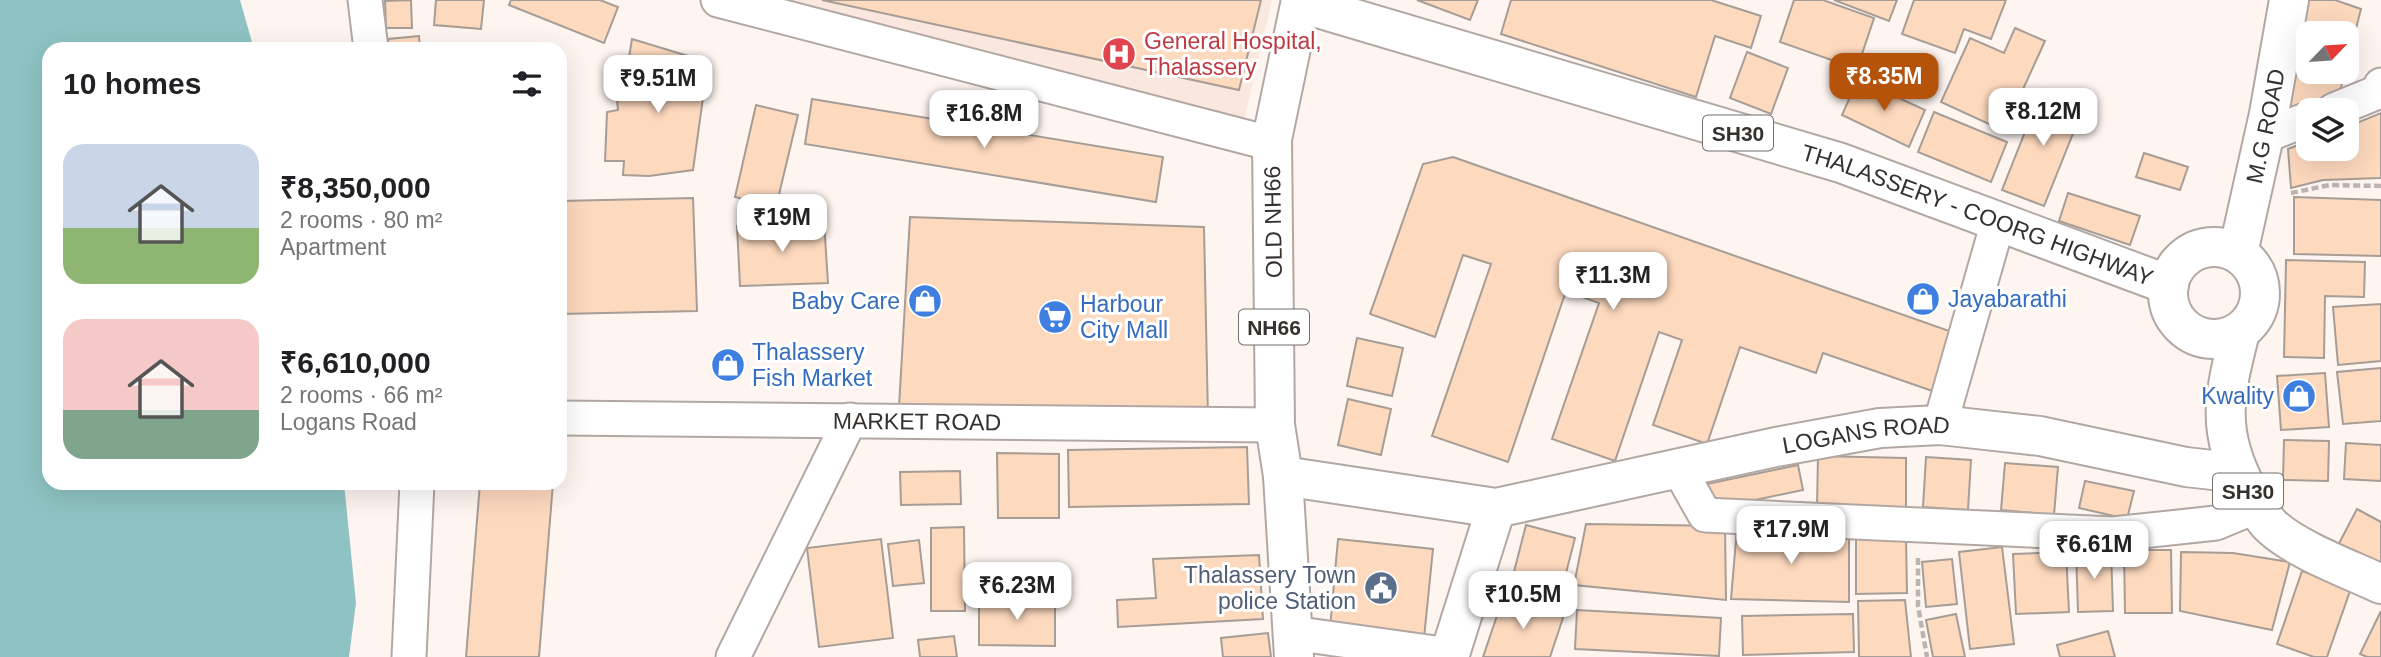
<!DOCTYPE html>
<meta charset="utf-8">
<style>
body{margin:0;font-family:Helvetica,sans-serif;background:#f2f2f2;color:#202124;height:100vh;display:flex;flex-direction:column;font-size:26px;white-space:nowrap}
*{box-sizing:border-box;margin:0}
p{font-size:23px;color:#757577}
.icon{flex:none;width:38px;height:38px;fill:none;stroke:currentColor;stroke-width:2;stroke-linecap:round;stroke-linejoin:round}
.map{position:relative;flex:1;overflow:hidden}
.sheet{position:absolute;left:42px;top:42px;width:525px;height:448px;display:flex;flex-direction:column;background:#fff;border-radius:21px;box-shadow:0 7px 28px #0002}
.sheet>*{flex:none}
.needle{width:46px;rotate:65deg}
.buttons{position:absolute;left:2296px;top:21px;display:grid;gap:14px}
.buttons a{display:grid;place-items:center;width:63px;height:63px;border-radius:14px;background:#fff;box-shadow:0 7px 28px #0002;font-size:35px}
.price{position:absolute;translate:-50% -60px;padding:0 16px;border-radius:14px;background:#fff;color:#222;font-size:23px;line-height:46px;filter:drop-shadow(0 2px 4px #0008)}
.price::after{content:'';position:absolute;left:50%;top:42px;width:21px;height:16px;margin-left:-10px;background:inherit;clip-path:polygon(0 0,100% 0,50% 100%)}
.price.selected{background:#b45309;color:#fff}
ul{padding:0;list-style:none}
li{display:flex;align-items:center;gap:21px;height:175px;padding:0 21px}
li span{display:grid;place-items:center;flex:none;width:196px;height:140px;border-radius:21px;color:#555}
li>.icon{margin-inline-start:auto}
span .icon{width:84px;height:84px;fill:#fffc;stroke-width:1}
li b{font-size:30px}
h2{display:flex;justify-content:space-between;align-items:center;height:84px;padding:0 21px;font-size:30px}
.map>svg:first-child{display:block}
.built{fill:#fae8df}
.water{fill:#8fc3c3}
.building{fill:#fdd9be;stroke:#a59d96;stroke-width:2}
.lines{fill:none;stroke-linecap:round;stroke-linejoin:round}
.street-casing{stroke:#b2a7a3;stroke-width:37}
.secondary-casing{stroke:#b2a7a3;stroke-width:42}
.primary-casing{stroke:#b2a7a3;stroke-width:42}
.path{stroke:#bbb4b1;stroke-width:4.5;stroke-dasharray:7 3.5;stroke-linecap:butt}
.street{stroke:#fff;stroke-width:33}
.secondary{stroke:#fff;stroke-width:38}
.primary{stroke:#fff;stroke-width:38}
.labels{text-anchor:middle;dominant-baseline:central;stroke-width:6;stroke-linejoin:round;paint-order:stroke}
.shield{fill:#fff;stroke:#726f6d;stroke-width:2}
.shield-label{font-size:21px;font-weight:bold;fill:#35312f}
.health-label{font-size:23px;fill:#be3a42;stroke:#fff;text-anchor:start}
.street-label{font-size:23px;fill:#35312f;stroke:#fff}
.shop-label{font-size:23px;fill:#366cbe;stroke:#fff;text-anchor:start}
.service-label{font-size:23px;fill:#4e5e75;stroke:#fff;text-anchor:end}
</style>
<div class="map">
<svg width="2381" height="657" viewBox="0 0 2381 657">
<rect width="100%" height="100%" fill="#fef5f1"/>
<path class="built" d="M767,0H1272L1244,121Z"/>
<path class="water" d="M0,0H240L254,49H49V483H344L356,603L349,657H0Z"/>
<g class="building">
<path d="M411,0L412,28H386L385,1Z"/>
<path d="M436,0H484L481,29L434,25Z"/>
<path d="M511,0H600L618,7L604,43L509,5Z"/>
<path d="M822,0H1261L1239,90Z"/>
<path d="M1417,0H1478L1470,20Z"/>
<path d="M1511,0H1711L1761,16L1751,48L1715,36L1696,97L1501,34Z"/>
<path d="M1794,0H1823L1874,18L1857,69L1780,42Z"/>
<path d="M1834,0H1897L1889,21Z"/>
<path d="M1914,0H2006L1991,39L1964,29L1955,53L1902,34Z"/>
<path d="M2305,0H2335L2361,9L2347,64V33H2308V72H2345L2339,95L2280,110Z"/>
<path d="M2015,28L2045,41L2004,131L1941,102L1970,38L2004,53Z"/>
<path d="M419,36L420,49H389L388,39Z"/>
<path d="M632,39L708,62L693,170L649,176L623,175L624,161H605L607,112L618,110L616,90L653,92L657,67L628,63Z"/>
<path d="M1747,52L1788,68L1771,114L1730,98Z"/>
<path d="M1858,79L1925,110L1909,147L1842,115Z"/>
<path d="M2042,89L2084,106L2044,206L2002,190Z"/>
<path d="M812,99L1163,157L1156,202L805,144Z"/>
<path d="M756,105L798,115L776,207L735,197Z"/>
<path d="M1934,112L2007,142L1991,182L1918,152Z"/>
<path d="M2381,113V178L2323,180L2291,188L2288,149L2308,141V149H2347V127Z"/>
<path d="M2144,153L2188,167L2180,190L2136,177Z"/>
<path d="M1453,157L1958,334L1938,393L1823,353L1816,373L1740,347L1707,444L1653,425L1682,340L1659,332L1615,461L1552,439L1599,303L1566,291L1508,462L1432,436L1491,264L1463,255L1435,337L1370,314L1423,164Z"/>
<path d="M2068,193L2140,216L2130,245L2059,221Z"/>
<path d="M2294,197L2381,200V256L2294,254Z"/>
<path d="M693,198L697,311L560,314V201Z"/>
<path d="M910,217L1204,227L1208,418L899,407Z"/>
<path d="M824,222L828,283L740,286L737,226Z"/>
<path d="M2286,260L2365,262L2364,297L2325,296L2324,358L2284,357Z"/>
<path d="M2381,304V361L2338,365L2333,307Z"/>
<path d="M1357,338L1403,348L1392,396L1347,386Z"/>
<path d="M2381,368V421L2343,424L2337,372Z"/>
<path d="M2325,373L2329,427L2281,430L2277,376Z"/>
<path d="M1348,399L1391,409L1381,455L1338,445Z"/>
<path d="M2284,440L2329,441L2328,481L2283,480Z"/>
<path d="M2346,443L2381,445V481L2344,479Z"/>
<path d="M1247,447L1249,504L1069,507L1068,450Z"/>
<path d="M997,453L1059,454V518H998Z"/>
<path d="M1818,456L1906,458V508L1817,506Z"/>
<path d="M1926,457L1971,460L1968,510L1923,507Z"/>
<path d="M2005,463L2058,467L2054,515L2001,510Z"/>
<path d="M1798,465L1803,490L1712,509L1707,484Z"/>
<path d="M960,471L961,504L901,505L900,472Z"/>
<path d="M2085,481L2134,491L2127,519L2079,508Z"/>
<path d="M480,483H553L539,657H466Z"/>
<path d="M2357,509L2381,522V573L2336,549Z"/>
<path d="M1586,524L1725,526L1726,600L1574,585Z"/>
<path d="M1526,525L1575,538L1558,604L1509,591Z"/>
<path d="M964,527L965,611H931V528Z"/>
<path d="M1737,528L1849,533V602L1731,599Z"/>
<path d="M1856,536H1906L1907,593L1856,594Z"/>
<path d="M881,539L893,638L819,647L807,548Z"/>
<path d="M1338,539L1433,549L1424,638L1330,628Z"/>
<path d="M919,540L924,583L893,586L888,544Z"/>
<path d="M2002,547L2014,644L1970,649L1959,552Z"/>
<path d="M2111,550L2113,611L2078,612L2076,551Z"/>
<path d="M2124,550H2171L2172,613H2125Z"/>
<path d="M2066,552L2069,612L2016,614L2013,554Z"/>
<path d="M2181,552L2233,553L2290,562L2272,630L2180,611Z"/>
<path d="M1259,555L1263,619L1118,627L1117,600L1156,598L1153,559Z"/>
<path d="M1952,559L1957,604L1926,607L1922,562Z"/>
<path d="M2302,571L2351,588L2327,657H2314L2277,644Z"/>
<path d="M1504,595L1564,615L1550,657H1483Z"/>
<path d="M979,598L1055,599V646L979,645Z"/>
<path d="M1905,600L1911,657H1859L1858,601Z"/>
<path d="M1577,610L1721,618L1719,656L1575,649Z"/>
<path d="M2381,611V657H2367L2360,654Z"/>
<path d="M1853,614L1854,652L1743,655L1742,616Z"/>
<path d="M1956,614L1965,657H1933L1926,620Z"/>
<path d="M2108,631L2115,657H2060L2057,645Z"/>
<path d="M1268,633L1271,657H1223L1221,638Z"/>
<path d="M954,636L957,657H920L918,640Z"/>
</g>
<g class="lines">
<g class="street-casing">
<g id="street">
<path d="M365,0L371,49"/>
<path d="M718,0L1265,142L1272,139"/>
<path d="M2334,110L2378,92L2381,85"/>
<path d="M2264,136L2308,119"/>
<path id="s1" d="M560,418L1275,425"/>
<path d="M1940,425L1998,222"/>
<path d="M1679,469L1705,515L2113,534L2216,523L2257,506"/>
<path d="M1292,633L1450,655"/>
<path d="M409,657L417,483"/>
<path d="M733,657L850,420"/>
</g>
</g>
<g class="secondary-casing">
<g id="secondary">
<path id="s2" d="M2238,253L2269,114L2289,0"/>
<path id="s3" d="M1283,476L1496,508L1776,447L1880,428L1940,425L2040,436L2186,467L2239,473"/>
<path d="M1449,657L1496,508"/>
</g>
</g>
<g class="primary-casing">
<g id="primary">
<path id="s4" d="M1301,3L1841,163L2169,285"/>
<circle cx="2214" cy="293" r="46"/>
<path d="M2240,332C2224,395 2215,431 2248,491C2255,503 2262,518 2272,527C2297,550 2349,569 2381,584"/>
<path d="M1294,657L1283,476L1275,425L1272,139L1301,0"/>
</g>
</g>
<g class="path">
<path d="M2291,193L2330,185L2381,186"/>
<path d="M1918,558V606L1927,657"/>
</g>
<use href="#street" class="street"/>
<use href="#secondary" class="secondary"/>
<use href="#primary" class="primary"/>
</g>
<defs>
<g id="hospital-disc" transform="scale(1.75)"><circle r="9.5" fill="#e0444e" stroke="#fff"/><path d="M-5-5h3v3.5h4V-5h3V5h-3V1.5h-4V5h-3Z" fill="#fff"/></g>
<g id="shop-disc" transform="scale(1.75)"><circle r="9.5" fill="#3f7fe0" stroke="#fff"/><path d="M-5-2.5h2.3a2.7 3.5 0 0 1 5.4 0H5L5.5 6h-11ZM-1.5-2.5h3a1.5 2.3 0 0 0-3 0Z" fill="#fff"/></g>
<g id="supermarket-disc" transform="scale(1.75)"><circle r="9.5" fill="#3f7fe0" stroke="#fff"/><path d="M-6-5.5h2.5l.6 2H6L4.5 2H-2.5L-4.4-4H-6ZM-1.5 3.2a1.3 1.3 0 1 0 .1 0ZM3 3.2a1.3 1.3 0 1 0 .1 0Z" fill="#fff"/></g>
<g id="civic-disc" transform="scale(1.75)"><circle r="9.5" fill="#5c6f8a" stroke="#fff"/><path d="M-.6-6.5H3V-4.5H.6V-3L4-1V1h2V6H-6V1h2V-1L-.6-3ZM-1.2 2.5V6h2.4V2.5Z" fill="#fff"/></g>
</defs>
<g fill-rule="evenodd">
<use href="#hospital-disc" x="1119" y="54"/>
<use href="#shop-disc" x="1923" y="299"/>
<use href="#shop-disc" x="925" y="301"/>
<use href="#supermarket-disc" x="1055" y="317"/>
<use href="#shop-disc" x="728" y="365"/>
<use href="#shop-disc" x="2299" y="396"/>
<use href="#civic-disc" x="1381" y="588"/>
</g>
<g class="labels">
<g class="shield">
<rect x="1703" y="115.5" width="70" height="35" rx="5"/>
<rect x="1239" y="309.5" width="70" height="35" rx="5"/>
<rect x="2213" y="473.5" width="70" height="35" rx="5"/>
</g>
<g class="shield-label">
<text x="1738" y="133">SH30</text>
<text x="1274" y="327">NH66</text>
<text x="2248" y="491">SH30</text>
</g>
<g class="health-label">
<text x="1144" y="41">General Hospital,<tspan x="1144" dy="26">Thalassery</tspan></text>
</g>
<g class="street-label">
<text stroke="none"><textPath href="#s2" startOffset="130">M.G ROAD</textPath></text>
<text stroke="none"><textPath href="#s4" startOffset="709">THALASSERY - COORG HIGHWAY</textPath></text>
<text transform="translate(1273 222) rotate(-91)">OLD NH66</text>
<text stroke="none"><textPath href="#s1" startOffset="357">MARKET ROAD</textPath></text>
<text stroke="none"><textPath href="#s3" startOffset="593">LOGANS ROAD</textPath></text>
</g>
<g class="shop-label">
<text x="1948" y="299">Jayabarathi</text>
<text x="900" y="301" text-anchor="end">Baby Care</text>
<text x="1080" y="304">Harbour<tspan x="1080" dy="26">City Mall</tspan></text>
<text x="752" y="352">Thalassery<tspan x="752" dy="26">Fish Market</tspan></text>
<text x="2274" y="396" text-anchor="end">Kwality</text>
</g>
<g class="service-label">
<text x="1356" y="575">Thalassery Town<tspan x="1356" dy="26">police Station</tspan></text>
</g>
</g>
</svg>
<div class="buttons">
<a><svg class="needle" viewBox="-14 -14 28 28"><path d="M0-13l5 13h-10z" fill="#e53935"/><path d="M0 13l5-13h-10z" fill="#757577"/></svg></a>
<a><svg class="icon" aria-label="layers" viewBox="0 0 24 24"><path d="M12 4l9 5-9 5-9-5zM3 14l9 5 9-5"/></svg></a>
</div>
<b class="price selected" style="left:1884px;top:113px">₹8.35M</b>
<b class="price" style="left:658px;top:115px">₹9.51M</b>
<b class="price" style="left:2043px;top:148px">₹8.12M</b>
<b class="price" style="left:984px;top:150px">₹16.8M</b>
<b class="price" style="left:782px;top:254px">₹19M</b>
<b class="price" style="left:1613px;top:312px">₹11.3M</b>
<b class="price" style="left:1791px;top:566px">₹17.9M</b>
<b class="price" style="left:2094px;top:581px">₹6.61M</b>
<b class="price" style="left:1017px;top:622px">₹6.23M</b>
<b class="price" style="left:1523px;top:631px">₹10.5M</b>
<section class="sheet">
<h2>10 homes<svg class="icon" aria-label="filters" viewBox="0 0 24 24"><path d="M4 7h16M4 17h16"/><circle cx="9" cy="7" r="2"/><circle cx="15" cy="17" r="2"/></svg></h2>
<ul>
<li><span style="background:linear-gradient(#c9d6e8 60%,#8fb573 0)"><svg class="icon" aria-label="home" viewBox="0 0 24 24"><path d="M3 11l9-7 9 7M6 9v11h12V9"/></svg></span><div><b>₹8,350,000</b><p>2 rooms · 80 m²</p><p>Apartment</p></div></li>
<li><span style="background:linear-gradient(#f6c9c9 65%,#7fa58c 0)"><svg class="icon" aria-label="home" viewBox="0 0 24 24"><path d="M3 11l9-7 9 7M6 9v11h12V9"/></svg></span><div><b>₹6,610,000</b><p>2 rooms · 66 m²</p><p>Logans Road</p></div></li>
</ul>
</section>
</div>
